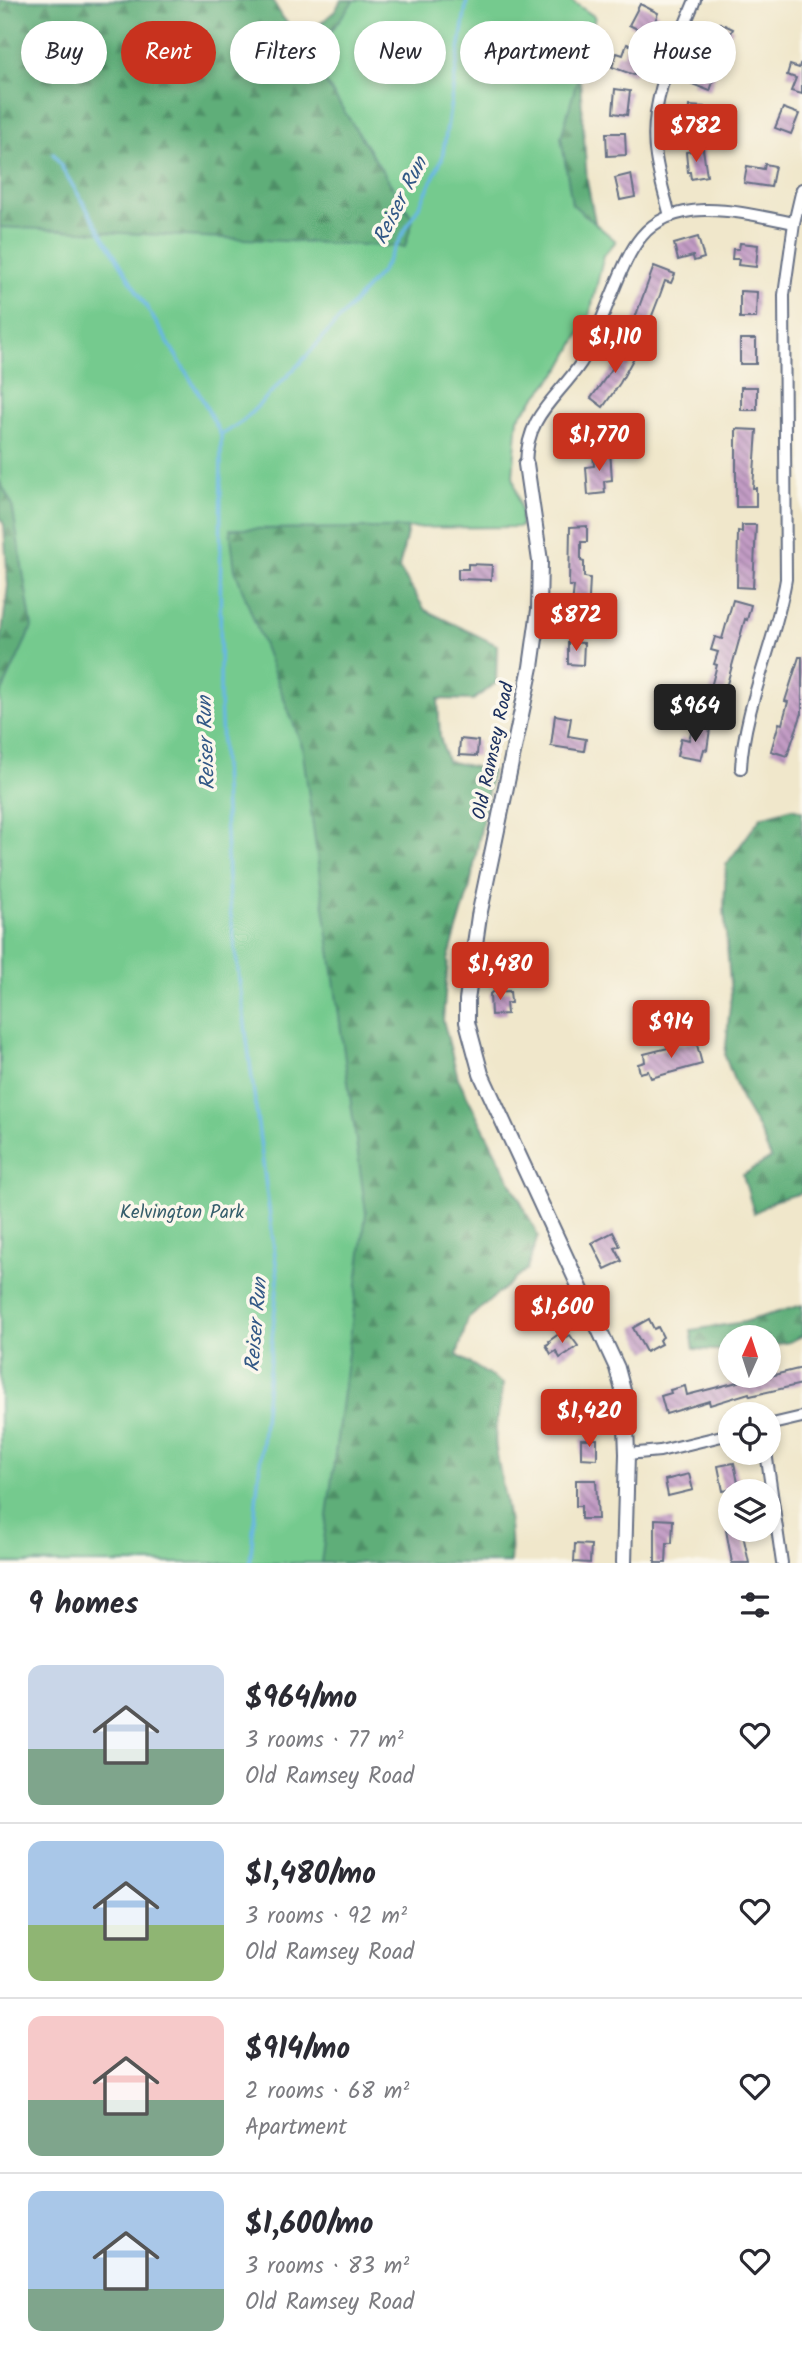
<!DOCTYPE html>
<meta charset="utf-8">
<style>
body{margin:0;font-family:Kalam,sans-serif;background:#f7f7f7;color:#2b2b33;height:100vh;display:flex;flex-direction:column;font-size:26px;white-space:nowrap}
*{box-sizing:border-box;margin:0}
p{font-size:23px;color:#7c7c81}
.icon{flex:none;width:38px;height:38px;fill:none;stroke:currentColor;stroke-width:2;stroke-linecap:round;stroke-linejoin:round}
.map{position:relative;height:1563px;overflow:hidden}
.side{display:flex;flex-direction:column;background:#fff;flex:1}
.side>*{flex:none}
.top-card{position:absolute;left:21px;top:21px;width:761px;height:63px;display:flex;gap:14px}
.needle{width:46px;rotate:3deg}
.tools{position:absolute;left:718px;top:1325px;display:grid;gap:14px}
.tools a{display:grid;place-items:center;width:63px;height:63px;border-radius:50%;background:#fff;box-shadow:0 4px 10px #0003;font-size:35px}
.price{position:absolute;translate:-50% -60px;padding:0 16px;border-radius:7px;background:#c8321e;color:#fff;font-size:23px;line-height:46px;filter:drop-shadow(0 2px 4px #0008)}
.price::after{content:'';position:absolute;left:50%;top:42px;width:21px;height:16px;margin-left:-10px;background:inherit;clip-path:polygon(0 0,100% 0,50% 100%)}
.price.on{background:#222;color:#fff}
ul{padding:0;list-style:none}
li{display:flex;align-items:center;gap:21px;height:175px;padding:0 28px}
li+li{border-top:2px solid #e1e1e2}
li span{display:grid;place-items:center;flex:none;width:196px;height:140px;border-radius:14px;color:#555}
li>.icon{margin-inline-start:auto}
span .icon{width:84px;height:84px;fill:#fffc;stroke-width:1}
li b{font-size:30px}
h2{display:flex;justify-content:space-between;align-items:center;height:84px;padding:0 28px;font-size:30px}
.chip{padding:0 24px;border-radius:32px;background:#fff;box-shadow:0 4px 10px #0003;font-size:24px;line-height:63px}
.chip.on{background:#c8321e;color:#fff}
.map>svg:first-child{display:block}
.forest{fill:url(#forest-firs);stroke:#3d6e6c;stroke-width:2}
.park{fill:#74ca8e;stroke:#487c76;stroke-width:2}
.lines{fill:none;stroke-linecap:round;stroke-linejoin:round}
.stream{stroke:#68b7e3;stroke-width:3.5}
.building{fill:url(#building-back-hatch)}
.minor-casing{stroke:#666f84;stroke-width:14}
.tertiary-casing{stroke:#666f84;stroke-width:18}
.minor{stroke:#fff;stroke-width:10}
.tertiary{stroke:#fff;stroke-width:14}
.labels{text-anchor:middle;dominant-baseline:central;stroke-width:7;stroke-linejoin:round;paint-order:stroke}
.street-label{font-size:19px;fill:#1b2f5e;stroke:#fbf7ec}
.park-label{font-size:19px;fill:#365e6c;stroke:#fbf7ec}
.water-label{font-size:21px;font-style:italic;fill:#325886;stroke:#fbf7ec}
</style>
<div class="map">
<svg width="802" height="1563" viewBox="0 0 802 1563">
<defs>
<pattern id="forest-firs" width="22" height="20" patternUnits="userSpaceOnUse" patternTransform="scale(1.75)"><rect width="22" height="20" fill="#5fae79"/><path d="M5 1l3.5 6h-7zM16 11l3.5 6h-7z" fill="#4e8e66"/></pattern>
<pattern id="building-back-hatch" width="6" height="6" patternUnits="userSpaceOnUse" patternTransform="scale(1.75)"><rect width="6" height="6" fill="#c29bc4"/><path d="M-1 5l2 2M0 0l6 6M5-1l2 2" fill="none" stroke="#9d7fa2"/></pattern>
</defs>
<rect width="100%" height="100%" fill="#fbf7ec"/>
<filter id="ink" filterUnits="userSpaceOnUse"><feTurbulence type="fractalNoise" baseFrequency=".0143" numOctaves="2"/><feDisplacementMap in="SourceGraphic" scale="14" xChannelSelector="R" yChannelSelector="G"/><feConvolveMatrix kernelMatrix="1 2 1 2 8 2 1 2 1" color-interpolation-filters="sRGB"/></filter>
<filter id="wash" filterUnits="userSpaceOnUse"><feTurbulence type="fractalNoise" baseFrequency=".00686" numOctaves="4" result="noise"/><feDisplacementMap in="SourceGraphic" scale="28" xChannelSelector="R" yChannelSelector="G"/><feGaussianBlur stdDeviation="1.57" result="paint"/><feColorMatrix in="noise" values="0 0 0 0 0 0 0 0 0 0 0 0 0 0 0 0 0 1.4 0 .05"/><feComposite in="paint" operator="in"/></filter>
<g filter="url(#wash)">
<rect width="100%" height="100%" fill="#f0e7cb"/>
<g class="forest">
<path d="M0,0H272L283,18L301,40L335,11L341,0H556L578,51L587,181L598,237L412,511L399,568L425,610L497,645L496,683L473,700L438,699L440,737L447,761L492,771L470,886L448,960L443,1020L458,1078L538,1236L527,1269L468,1319L457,1355L503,1384C501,1404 493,1430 496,1449C502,1488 513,1523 510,1563H0V647L8,586L4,525L0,517Z"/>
<path d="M792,808L802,811V1193L776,1200L754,1213L743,1175L771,1158L758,1128L741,1099L725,1056L731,995L724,909L726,865L761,817Z"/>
<path d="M802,1305V1336L790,1342L768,1346V1337H730V1351L694,1349L691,1330L744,1322Z"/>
</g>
<path class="park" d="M354,0H570L595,17L561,137L572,204L616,241L604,255L589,317L561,368L518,418L513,476L521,511V527L230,529L235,570L302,746L366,1213L321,1563H0V696L32,627L12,504L0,482V227L405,247L413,219L311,59Z"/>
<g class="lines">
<g class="stream">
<path d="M53,153L200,395L221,435L220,699L229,901L278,1279L250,1563"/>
<path d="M221,435L243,421L303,360L381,272L423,199L442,159L467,0"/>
</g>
</g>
<g id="blocks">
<g class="building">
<path d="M640,4L658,13L650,35L629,25Z"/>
<path d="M720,23L733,29L722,51L709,45Z"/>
<path d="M627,44L643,49L634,75L612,67L617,53L623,55Z"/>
<path d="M702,61L718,67L710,91L692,84Z"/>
<path d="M800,64L802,65V94L791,91L796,78L787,75L790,65L799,68Z"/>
<path d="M615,89L630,91L627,115L613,113Z"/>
<path d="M689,106L704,107L703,123H699L698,129L687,128Z"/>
<path d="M783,108L799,114L791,134L775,128Z"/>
<path d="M606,133H625L626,155L607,156Z"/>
<path d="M703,149L707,176L691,179L690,172H688L686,152Z"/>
<path d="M765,164L775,166L771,187L744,183L747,166L764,169Z"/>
<path d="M631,174L635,197L620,200L615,178Z"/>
<path d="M698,237L704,258L694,261L693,256L678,260L674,244Z"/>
<path d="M740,243L758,245L756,267L738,265L739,259H732L733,249H739Z"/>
<path d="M654,266L675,274L671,283L665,281L660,295L648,326L654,328L651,336L631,329Z"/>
<path d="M740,291L757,292L756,318H740Z"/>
<rect x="740" y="339" width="16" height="25"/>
<path d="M623,344L637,352L620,383L603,407L591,398L614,366L612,365Z"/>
<rect x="741" y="387" width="16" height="23"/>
<path d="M736,429L757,430L753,488H756V507H736Z"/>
<path d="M610,450L612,480L604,481L605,493L588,495L586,467L594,466L593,452Z"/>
<path d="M742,525H756L753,588L737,587L738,531L742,532Z"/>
<path d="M587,526V542H581V561L584,562V577L590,578L588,618H585V625L570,624L574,586H569L570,527Z"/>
<path d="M468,564L492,565L491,580L458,579V569H468Z"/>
<path d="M733,600L751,605L747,620L745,619L722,702L708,698L717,665L714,664L718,652L711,650L715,637L722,639Z"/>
<path d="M568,642L584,643L583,665L568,664Z"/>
<path d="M799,657H802V713L787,756L771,751L779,723L782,724L788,702L785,701Z"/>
<path d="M555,715L571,718L568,736L586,739L584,751L551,746Z"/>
<path d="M693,725L710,729L707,750L704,749L701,760L677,756L681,738L689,740Z"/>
<path d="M460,739L478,741L477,756L459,755Z"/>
<path d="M510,991L511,1003H506L507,1014L491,1015L490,994L492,992Z"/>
<path d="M696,1041L702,1064L651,1078L648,1071L640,1073L638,1064L645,1062L644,1054Z"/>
<path d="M613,1232L620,1246L615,1248L622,1261L605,1269L592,1243Z"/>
<path d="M649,1319L654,1329L658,1327L663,1337L659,1340L661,1344L646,1352L633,1328Z"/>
<path d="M563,1331L567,1337L570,1335L578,1346L560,1358L556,1351L551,1354L546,1345L550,1343L549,1341Z"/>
<path d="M802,1368V1384L750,1396L749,1393L710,1405L709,1401L666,1414L661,1396L671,1393L670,1390L685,1386L687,1395L761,1376L762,1378Z"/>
<path d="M581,1395H596V1412L582,1413Z"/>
<path d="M581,1439H597V1459L581,1458Z"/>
<path d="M734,1463L739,1488L723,1491L718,1466Z"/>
<path d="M689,1474L693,1490L668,1496L665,1480Z"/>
<path d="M576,1480H596L598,1519H581V1506H576Z"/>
<path d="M655,1519L673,1520L672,1543H667L666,1563H655Z"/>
<path d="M726,1530H742L749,1563H732Z"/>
<path d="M575,1544L591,1545L590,1563L574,1562Z"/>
</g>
</g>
</g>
<g filter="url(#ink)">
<use href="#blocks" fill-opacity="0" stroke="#666f84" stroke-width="2"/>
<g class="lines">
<g class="minor-casing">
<g id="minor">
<path d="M670,216C665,196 659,177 656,157C647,103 675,49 695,0"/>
<path d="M526,464C527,414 556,400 581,363C594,342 602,317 612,294C620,275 628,253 641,237C677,193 747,214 794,223"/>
<path d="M741,768C744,706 776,642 786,579L784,295L794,223L802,189"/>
<path d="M768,1425L802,1417"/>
<path d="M766,1452L782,1563"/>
<path d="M627,1454L660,1451L730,1434"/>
</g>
</g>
<g class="tertiary-casing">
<path id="tertiary" d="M526,464L540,561L539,610L531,667L479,916L467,1000V1022L481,1074L617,1368L625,1398L627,1454L624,1563"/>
</g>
<use href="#minor" class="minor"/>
<use href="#tertiary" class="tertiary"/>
</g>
</g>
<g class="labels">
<g class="street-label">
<text transform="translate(494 751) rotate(-78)">Old Ramsey Road</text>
</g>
<g class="park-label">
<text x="182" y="1213">Kelvington Park</text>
</g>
<g class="water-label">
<text transform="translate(401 201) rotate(-63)">Reiser Run</text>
<text transform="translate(207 743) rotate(-92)">Reiser Run</text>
<text transform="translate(257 1325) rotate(-85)">Reiser Run</text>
</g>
</g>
</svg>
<div class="tools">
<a><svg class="needle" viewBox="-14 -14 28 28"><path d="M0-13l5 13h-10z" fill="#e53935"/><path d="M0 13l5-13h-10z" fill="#7c7c81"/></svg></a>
<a><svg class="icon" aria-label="locate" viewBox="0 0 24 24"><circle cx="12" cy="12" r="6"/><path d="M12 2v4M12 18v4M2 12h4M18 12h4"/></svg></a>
<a><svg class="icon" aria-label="layers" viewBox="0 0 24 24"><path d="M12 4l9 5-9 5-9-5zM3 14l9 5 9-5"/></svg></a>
</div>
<b class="price" style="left:696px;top:164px">$782</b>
<b class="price" style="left:615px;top:375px">$1,110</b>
<b class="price" style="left:599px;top:473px">$1,770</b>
<b class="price" style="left:576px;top:653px">$872</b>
<b class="price on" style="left:695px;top:744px">$964</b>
<b class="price" style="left:500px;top:1002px">$1,480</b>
<b class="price" style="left:671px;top:1060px">$914</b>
<b class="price" style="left:562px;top:1345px">$1,600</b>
<b class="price" style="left:589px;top:1449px">$1,420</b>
<div class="top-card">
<a class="chip">Buy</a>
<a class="chip on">Rent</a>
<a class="chip">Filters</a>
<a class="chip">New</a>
<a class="chip">Apartment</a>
<a class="chip">House</a>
</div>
</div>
<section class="side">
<h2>9 homes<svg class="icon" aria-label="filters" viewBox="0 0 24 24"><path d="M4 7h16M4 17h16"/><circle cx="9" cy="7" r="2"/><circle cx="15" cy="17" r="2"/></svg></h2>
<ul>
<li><span style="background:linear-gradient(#c9d6e8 60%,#7fa58c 0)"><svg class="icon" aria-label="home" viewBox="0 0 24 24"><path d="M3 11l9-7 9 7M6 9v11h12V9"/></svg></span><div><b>$964/mo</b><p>3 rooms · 77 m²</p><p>Old Ramsey Road</p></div><svg class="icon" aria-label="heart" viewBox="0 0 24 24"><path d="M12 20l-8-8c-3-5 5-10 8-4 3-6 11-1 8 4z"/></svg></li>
<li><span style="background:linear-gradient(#a9c7e8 60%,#8fb573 0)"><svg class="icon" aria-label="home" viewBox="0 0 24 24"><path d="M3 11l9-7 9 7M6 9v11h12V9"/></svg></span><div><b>$1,480/mo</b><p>3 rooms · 92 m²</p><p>Old Ramsey Road</p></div><svg class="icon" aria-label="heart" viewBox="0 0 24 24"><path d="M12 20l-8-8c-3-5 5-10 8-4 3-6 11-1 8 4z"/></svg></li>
<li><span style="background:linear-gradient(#f6c9c9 60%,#7fa58c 0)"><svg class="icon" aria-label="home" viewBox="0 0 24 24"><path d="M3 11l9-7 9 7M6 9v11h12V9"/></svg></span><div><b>$914/mo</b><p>2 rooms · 68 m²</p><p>Apartment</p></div><svg class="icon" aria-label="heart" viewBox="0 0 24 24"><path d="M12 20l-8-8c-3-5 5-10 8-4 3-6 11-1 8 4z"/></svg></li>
<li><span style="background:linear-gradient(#a9c7e8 70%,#7fa58c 0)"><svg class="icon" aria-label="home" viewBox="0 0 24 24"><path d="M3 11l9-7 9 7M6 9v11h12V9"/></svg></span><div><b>$1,600/mo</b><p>3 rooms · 83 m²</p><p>Old Ramsey Road</p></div><svg class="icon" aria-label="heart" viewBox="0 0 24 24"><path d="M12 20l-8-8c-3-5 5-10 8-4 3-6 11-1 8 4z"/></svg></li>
</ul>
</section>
